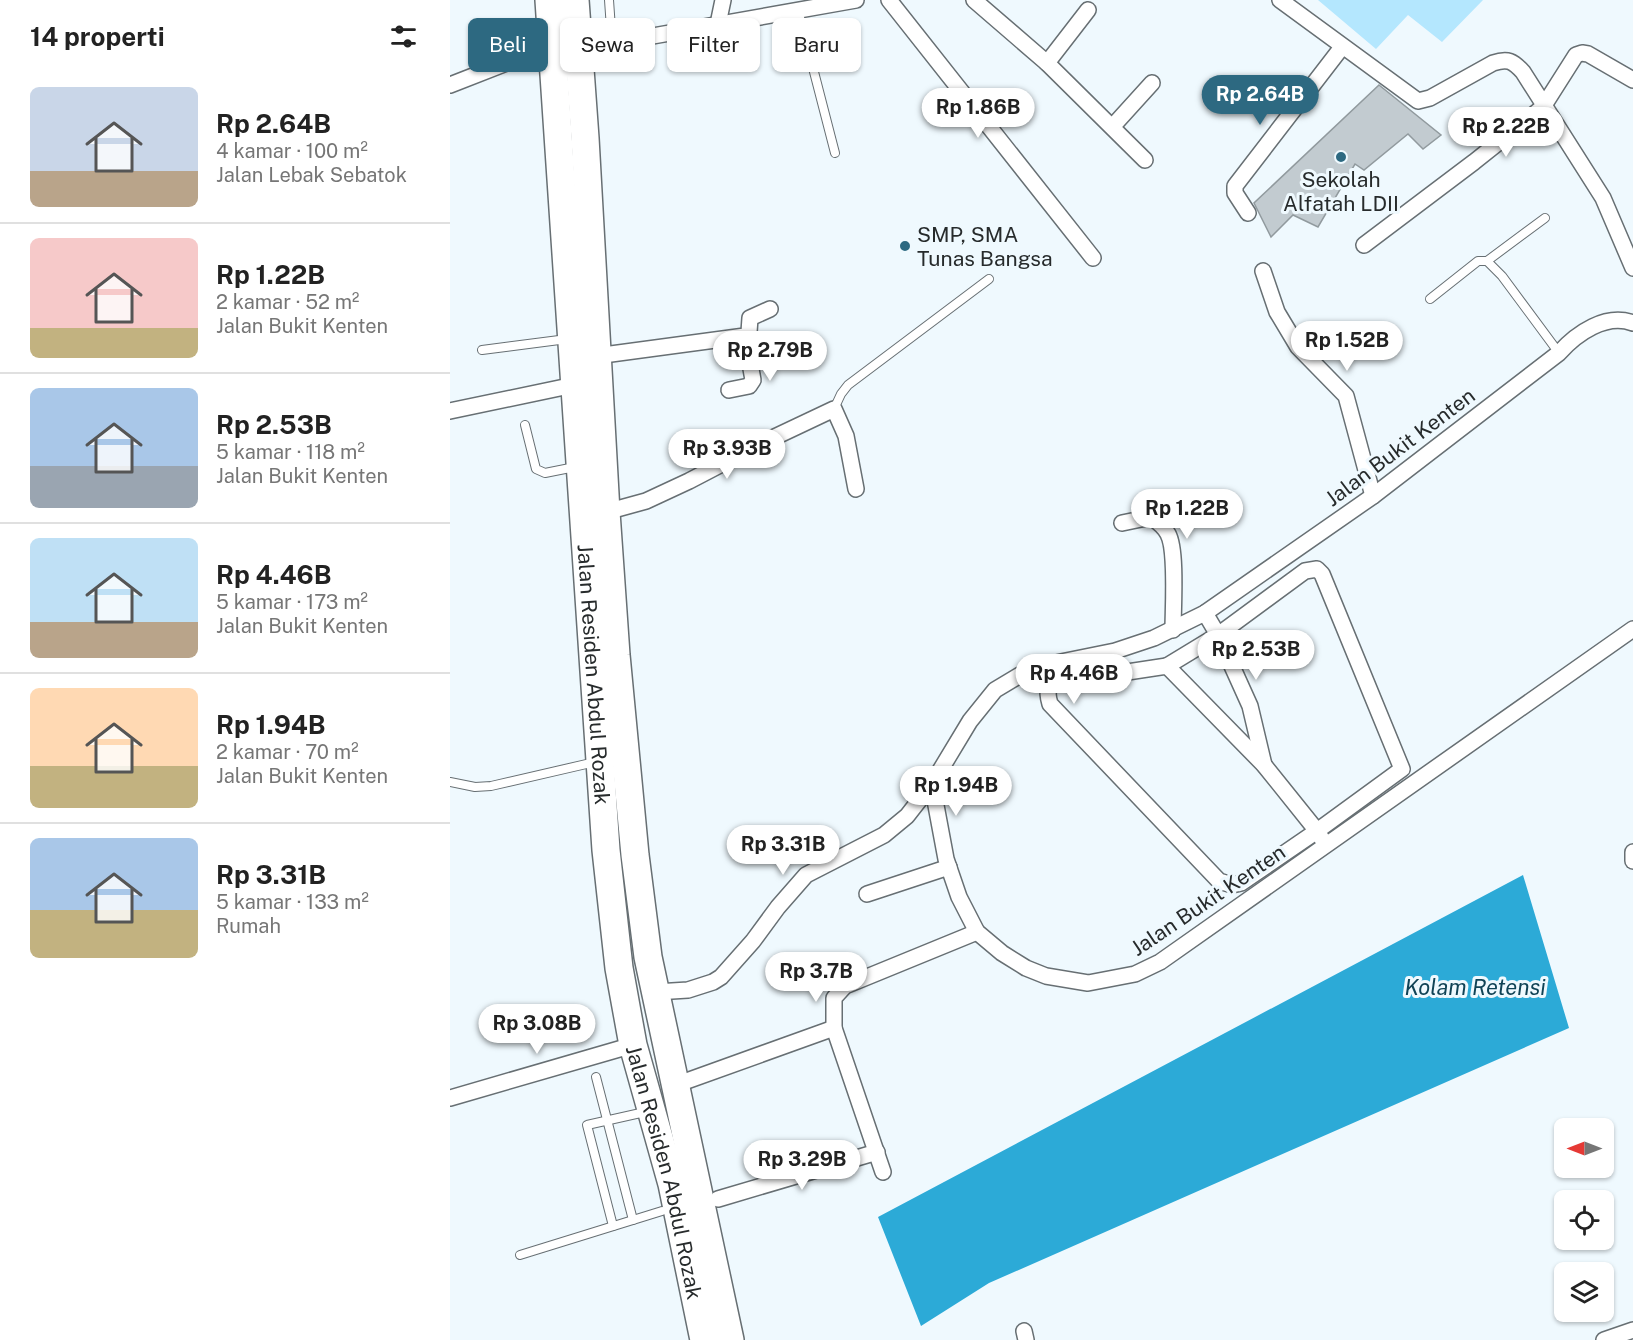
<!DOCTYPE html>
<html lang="id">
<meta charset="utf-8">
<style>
body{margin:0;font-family:"Public Sans",sans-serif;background:#f2f2f2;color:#222;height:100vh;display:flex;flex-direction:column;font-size:22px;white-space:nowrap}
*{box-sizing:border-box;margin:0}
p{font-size:20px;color:#767676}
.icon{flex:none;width:33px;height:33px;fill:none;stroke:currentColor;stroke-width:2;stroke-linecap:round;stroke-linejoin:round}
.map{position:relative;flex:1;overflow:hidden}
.details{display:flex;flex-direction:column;background:#fff;width:450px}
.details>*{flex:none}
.top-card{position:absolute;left:18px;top:18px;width:570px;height:54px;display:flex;gap:12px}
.needle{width:39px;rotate:270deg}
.fabs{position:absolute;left:1104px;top:1118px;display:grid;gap:12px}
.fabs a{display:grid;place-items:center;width:60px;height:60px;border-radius:9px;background:#fff;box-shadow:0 2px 4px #0004;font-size:30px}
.price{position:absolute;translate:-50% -51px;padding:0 14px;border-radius:21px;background:#fff;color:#222;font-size:20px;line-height:39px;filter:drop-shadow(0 2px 3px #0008)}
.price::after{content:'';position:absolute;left:50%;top:36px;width:18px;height:14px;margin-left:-9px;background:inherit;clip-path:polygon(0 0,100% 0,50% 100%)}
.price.active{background:#2d6981;color:#fff}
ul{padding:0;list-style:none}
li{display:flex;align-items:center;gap:18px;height:150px;padding:0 30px}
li+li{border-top:2px solid #e0e0e0}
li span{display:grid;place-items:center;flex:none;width:168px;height:120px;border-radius:9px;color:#555}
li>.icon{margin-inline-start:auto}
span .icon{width:72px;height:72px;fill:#fffc;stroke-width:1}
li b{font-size:26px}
h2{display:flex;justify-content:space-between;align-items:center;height:72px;padding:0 30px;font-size:26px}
.pill{padding:0 21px;border-radius:9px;background:#fff;box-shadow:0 2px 4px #0004;font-size:21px;line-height:54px}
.pill.active{background:#2d6981;color:#fff}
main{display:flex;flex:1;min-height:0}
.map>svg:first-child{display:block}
.green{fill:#b4e7fe}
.water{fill:#2caad7}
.building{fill:#c2cbd0;stroke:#919a9e;stroke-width:1.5}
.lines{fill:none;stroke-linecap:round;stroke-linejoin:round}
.lane-casing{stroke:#676f73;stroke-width:10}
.street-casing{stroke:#676f73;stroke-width:18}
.highway-casing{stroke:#676f73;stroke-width:30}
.lane{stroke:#fff;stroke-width:8}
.street{stroke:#fff;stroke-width:15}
.highway{stroke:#fff;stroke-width:27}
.poi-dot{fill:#2d6981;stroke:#eff9fe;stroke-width:2}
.labels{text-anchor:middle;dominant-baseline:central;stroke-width:6;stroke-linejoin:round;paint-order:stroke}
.poi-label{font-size:21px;fill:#272b2c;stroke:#eff9fe}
.street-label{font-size:21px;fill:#272b2c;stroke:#eff9fe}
.water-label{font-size:22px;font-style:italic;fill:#104356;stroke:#eff9fe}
</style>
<main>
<section class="details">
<h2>14 properti<svg class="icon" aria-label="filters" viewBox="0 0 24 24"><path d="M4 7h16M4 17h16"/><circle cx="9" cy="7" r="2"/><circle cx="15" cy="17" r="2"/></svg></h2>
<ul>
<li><span style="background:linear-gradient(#c9d6e8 70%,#b9a48a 0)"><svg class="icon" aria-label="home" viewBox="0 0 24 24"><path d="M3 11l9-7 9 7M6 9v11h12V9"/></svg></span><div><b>Rp 2.64B</b><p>4 kamar · 100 m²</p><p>Jalan Lebak Sebatok</p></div></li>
<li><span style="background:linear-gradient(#f6c9c9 75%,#c2b280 0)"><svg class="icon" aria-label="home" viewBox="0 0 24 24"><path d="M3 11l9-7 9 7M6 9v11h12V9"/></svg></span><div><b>Rp 1.22B</b><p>2 kamar · 52 m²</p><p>Jalan Bukit Kenten</p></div></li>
<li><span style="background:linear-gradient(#a9c7e8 65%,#9aa5b1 0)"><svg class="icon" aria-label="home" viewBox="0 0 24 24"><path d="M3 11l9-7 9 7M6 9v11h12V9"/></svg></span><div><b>Rp 2.53B</b><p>5 kamar · 118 m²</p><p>Jalan Bukit Kenten</p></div></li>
<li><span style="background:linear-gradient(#bfe0f5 70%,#b9a48a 0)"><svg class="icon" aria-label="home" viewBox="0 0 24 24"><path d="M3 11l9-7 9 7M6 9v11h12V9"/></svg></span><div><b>Rp 4.46B</b><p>5 kamar · 173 m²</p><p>Jalan Bukit Kenten</p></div></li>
<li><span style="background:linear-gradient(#ffd9b3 65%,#c2b280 0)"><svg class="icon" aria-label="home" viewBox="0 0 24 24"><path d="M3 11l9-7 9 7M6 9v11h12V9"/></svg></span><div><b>Rp 1.94B</b><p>2 kamar · 70 m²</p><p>Jalan Bukit Kenten</p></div></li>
<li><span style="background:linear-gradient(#a9c7e8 60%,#c2b280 0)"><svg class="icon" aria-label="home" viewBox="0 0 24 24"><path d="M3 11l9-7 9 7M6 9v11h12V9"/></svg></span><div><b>Rp 3.31B</b><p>5 kamar · 133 m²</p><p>Rumah</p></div></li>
</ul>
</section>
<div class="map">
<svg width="1183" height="1340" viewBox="0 0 1183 1340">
<rect width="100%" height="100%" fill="#eff9fe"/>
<path class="green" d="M868,0H1033L992,42L958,15L926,49Z"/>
<path class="water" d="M1073,875L1119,1028L539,1283L471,1326L428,1217Z"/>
<path class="building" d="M929,85L991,135L973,149L958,134L914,170L905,164L868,227L843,215L821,237L804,203Z"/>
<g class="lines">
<g class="lane-casing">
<g id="lane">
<path d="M159,0L162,43"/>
<path d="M348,10L385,153"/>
<path d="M1037,261L1095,218"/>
<path d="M980,299L1028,261H1037L1052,276L1109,353"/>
<path d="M32,350L117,339"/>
<path d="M384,409L391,394L398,385L539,279"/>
<path d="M75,425L86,469L95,473L125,467"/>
<path d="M0,782L25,787L41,786L145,762"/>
<path d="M146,1077L183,1220"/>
<path d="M163,1226L137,1125L195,1112"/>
<path d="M70,1255L212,1211"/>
</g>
</g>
<g class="street-casing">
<g id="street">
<path d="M439,0L643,258"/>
<path d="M524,0L597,63L695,160"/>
<path d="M830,0L968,101L980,98L1043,63C1058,58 1063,61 1073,72L1153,198L1183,268"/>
<path d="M268,24L273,0"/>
<path d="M129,49L406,0"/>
<path d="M597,63L638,10"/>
<path d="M0,85L59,62L102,52"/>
<path d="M663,126L702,83"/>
<path d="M798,213L785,193V186L892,47"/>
<path d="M914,245L1024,162L1093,107L1126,55L1132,53L1138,54L1183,80"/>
<path d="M813,271L827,312L848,347L896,396L923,496"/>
<path d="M1183,323C1156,313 1127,333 1109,353L923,496L755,613L704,638L665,651L591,666L570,675L545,690L520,721L482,784L496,859L509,897L527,932L552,953L576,968L596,976L638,983L685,974L710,962L1183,629"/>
<path d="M146,356L295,336L299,332L300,318L320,309"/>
<path d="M279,390L299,386L303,380L295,336"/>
<path d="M0,411L124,385"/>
<path d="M156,512L196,501L239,481L310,444L384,409L396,436L406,489"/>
<path d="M672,523L701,517C708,522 714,526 718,534C727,550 723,608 723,630"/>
<path d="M755,613L768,635L800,706L814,765"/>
<path d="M717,666L814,765L867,831L791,883L782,885L769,881L600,704C598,697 597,692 600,685L605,683Z"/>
<path d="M717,666L768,635L855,571L867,569L872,574L952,769L867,831L872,839"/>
<path d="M1183,852V861"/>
<path d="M417,894L499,867"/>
<path d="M206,992L238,990L263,982L271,977L303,941L328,907L356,875L434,835L457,816L482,784"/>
<path d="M231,1083L384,1028"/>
<path d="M0,1098L183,1045"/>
<path d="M433,1172L384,1028V998L395,986L527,932"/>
<path d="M268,1199L427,1152"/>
<path d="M574,1331L576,1340"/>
<path d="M1154,1340L1183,1330"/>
</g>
</g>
<g class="highway-casing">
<g id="highway">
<path id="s1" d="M99,0L156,850L169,968L183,1045L222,1184L254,1340"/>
<path d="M125,0L135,138L156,512L166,655L185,855L198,957L280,1340"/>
</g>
</g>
<use href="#lane" class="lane"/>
<use href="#street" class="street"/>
<use href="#highway" class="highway"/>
</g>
<g class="poi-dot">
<circle cx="891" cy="157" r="6"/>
<circle cx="455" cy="246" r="6"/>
</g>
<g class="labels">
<g class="poi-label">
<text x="891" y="179">Sekolah<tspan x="891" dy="24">Alfatah LDII</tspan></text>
<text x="467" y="234" text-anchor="start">SMP, SMA<tspan x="467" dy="24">Tunas Bangsa</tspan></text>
</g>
<g class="street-label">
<text transform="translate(950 447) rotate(-37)">Jalan Bukit Kenten</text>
<text stroke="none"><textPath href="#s1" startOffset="676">Jalan Residen Abdul Rozak</textPath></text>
<text transform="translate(758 900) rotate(-34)">Jalan Bukit Kenten</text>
<text stroke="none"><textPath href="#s1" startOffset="1180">Jalan Residen Abdul Rozak</textPath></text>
</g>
<g class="water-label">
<text x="1025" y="987">Kolam Retensi</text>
</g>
</g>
</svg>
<div class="fabs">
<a><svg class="needle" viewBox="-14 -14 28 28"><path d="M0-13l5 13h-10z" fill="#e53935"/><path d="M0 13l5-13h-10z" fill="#767676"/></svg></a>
<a><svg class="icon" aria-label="locate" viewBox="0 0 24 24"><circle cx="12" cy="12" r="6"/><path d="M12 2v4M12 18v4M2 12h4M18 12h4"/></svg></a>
<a><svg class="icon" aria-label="layers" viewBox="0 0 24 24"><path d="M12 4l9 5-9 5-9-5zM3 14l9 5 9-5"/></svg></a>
</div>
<b class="price active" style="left:810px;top:126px">Rp 2.64B</b>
<b class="price" style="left:528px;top:139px">Rp 1.86B</b>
<b class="price" style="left:1056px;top:158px">Rp 2.22B</b>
<b class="price" style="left:897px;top:372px">Rp 1.52B</b>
<b class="price" style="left:320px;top:382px">Rp 2.79B</b>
<b class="price" style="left:277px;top:480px">Rp 3.93B</b>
<b class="price" style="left:737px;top:540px">Rp 1.22B</b>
<b class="price" style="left:806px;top:681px">Rp 2.53B</b>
<b class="price" style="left:624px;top:705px">Rp 4.46B</b>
<b class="price" style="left:506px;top:817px">Rp 1.94B</b>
<b class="price" style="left:333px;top:876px">Rp 3.31B</b>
<b class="price" style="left:366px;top:1003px">Rp 3.7B</b>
<b class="price" style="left:87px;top:1055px">Rp 3.08B</b>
<b class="price" style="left:352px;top:1191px">Rp 3.29B</b>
<div class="top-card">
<a class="pill active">Beli</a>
<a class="pill">Sewa</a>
<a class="pill">Filter</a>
<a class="pill">Baru</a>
</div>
</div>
</main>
